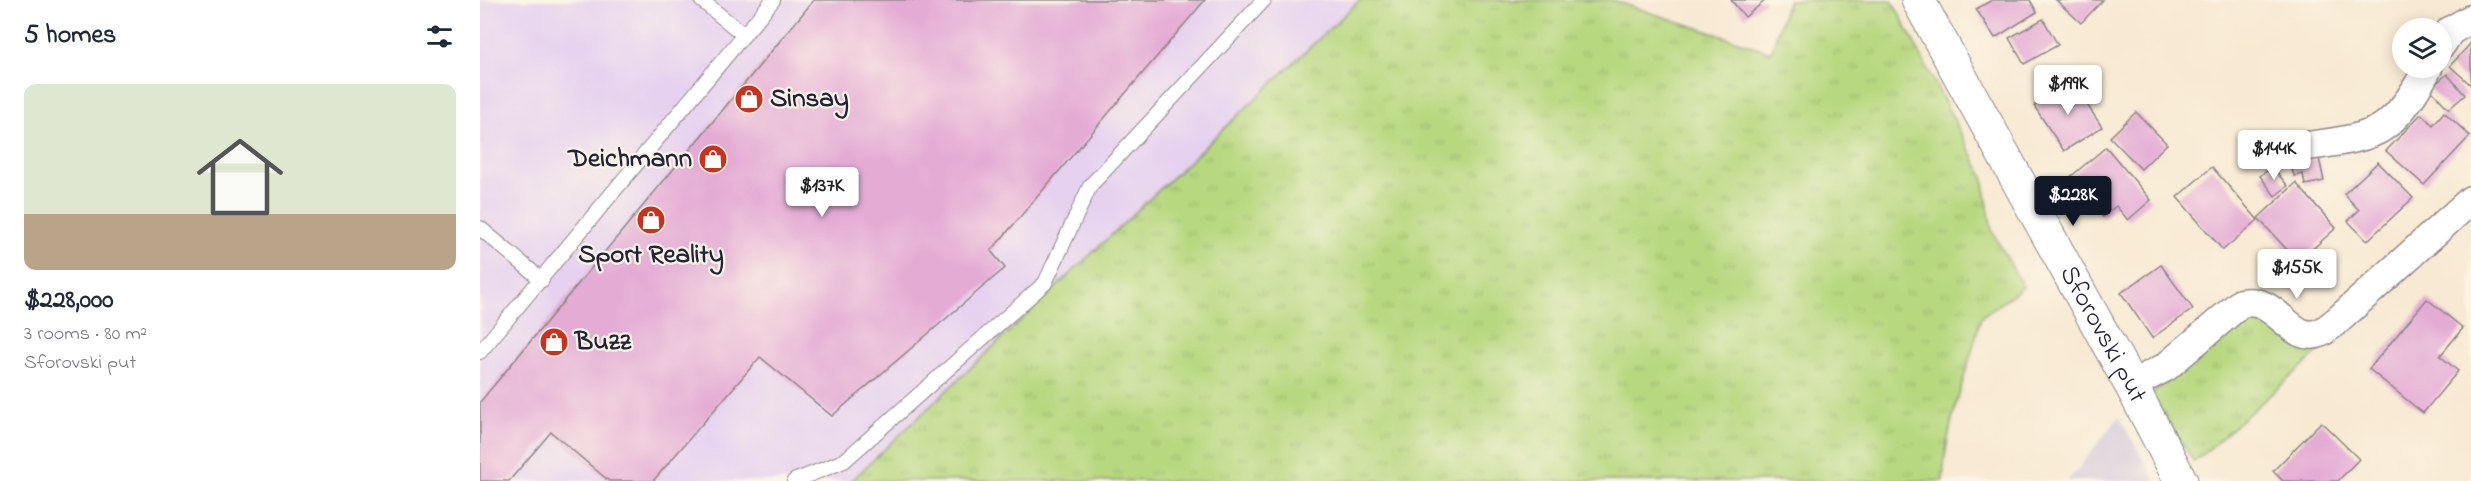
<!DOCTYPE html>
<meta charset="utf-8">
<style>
body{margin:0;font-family:"Indie Flower",sans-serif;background:#f2f2f3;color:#1f2937;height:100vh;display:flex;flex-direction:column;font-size:22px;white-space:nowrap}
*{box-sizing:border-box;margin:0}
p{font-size:20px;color:#747a83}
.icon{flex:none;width:33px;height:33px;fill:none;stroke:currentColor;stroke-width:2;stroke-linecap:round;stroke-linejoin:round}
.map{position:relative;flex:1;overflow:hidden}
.details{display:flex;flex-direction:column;background:#fff;width:480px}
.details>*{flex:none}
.controls{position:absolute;left:1912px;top:18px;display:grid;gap:12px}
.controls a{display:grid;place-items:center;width:60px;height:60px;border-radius:50%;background:#fff;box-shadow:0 3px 15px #0003;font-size:30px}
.price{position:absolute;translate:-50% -51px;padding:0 14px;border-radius:6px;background:#fff;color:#222;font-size:20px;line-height:39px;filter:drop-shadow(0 2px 3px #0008)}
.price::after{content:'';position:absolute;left:50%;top:36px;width:18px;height:14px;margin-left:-9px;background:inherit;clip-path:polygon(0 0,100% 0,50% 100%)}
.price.selected{background:#111827;color:#fff}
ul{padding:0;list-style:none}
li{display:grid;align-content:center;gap:12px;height:318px;padding:0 24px}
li+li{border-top:2px solid #e0e1e3}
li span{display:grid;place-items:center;height:186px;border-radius:12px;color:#555}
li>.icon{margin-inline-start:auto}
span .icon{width:108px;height:108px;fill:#fffc;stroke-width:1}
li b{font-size:26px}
h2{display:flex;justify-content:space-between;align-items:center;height:72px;padding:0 24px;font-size:26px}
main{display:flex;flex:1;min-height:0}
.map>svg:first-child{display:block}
.built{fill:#e6d2f0}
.industrial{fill:#c8bfd8}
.grass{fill:url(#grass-tufts);stroke:#6d7d5e;stroke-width:1.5}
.building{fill:#e4acd5}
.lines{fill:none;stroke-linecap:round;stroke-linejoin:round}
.service-casing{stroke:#8d8686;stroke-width:16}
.minor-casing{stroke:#8d8686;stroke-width:31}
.tertiary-casing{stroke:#8d8686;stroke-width:35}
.service{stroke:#fff;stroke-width:14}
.minor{stroke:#fff;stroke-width:28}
.tertiary{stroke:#fff;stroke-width:33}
.labels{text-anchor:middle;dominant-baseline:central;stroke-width:4.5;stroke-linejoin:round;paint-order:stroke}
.poi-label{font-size:27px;font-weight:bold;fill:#22223b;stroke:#fcf5e5;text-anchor:start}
.street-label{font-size:27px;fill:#22223b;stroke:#fcf5e5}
</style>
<main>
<section class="details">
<h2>5 homes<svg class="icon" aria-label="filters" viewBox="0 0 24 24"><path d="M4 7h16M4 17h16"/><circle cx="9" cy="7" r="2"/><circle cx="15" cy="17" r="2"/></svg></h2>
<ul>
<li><span style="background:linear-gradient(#dfe7d0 70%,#b9a48a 0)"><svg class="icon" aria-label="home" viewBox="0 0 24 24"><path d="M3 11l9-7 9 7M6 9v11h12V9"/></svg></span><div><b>$228,000</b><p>3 rooms · 80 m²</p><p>Sforovski put</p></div></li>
</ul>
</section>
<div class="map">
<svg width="1991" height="481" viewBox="0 0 1991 481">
<defs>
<pattern id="grass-tufts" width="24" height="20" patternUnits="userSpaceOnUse" patternTransform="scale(1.5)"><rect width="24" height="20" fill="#b8d880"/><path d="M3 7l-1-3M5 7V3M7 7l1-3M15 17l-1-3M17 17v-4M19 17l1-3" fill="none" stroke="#9eb970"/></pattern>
</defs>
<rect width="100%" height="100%" fill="#fcf5e5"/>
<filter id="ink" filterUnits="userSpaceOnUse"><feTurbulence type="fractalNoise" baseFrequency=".0167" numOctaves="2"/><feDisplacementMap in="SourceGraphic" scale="12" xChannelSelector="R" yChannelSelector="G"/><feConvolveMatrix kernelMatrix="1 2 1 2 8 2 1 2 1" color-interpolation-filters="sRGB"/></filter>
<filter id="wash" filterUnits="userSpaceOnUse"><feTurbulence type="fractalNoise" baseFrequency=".008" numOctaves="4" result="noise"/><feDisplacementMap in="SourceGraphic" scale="24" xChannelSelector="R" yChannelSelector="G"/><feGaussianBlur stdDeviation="1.35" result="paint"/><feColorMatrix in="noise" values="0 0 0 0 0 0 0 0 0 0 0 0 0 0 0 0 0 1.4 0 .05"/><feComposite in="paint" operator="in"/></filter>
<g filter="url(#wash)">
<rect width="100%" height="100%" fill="#f8e9d2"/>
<path class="built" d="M0,0H880L371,481H0Z"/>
<path class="industrial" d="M1639,417L1676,481H1588Z"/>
<g class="grass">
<path d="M880,0H1132L1291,52L1308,0H1412L1503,176L1512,231L1543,287L1501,317C1488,372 1465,423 1463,481H371Z"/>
<path d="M1773,313C1795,330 1812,347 1841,350L1714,462L1671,394Z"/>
</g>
<g id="blocks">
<g class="building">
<path d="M334,0H725L511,251L525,268L352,416L280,357L173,481H129L71,432L29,481H0V402Z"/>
<path d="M1251,0H1286L1265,17Z"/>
<path d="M1512,0H1550L1557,12L1515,38L1496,9Z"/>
<path d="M1576,0H1623L1601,23Z"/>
<path d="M1563,19L1578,45L1544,64L1529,38Z"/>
<path d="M1991,43V85L1970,66Z"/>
<path d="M1967,74L1985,95L1969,109L1950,89Z"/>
<path d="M1592,82L1622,127L1584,151L1554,106Z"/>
<path d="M1656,112L1687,144L1661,169L1630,137Z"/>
<path d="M1964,112L1990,136L1944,185L1906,151L1941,114L1953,125Z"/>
<path d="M1626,147L1671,200L1648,220L1636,206L1623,217L1589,178Z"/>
<path d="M1839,158L1844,181L1825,185L1823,174L1814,176L1811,165Z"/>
<path d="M1898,162L1933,198L1887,241L1868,221L1879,210L1864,194Z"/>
<path d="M1732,167L1778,220L1743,250L1697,197Z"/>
<path d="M1792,167L1808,186L1795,196L1780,176Z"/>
<path d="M1816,183L1856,228L1818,262L1778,218Z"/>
<path d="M1681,265L1713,309L1672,338L1641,293Z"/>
<path d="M1947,299L1983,328L1960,356L1978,371L1943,413L1889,369Z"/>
<path d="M1841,422L1879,459L1858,481H1803L1793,471Z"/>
</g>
</g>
</g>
<g filter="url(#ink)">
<use href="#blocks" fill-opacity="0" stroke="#8d8686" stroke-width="1.5"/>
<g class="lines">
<g class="service-casing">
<g id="service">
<path d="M221,0L264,35"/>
<path d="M0,228L62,280"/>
<path d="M0,352L293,0"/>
<path d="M314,481L364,461L565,283L610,186L784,0"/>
</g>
</g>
<g class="minor-casing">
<g id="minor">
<path d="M1962,44L1970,31L1991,19"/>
<path d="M1817,148C1842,143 1883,141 1903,127C1923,113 1937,88 1948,68"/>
<path d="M1651,385L1686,367L1761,303C1799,295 1810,347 1842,332C1847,329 1853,324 1858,320L1991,200"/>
</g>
</g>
<g class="tertiary-casing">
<g id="tertiary">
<path id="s1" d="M1438,0L1651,385L1701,481"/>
</g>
</g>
<use href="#service" class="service"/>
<use href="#minor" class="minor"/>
<use href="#tertiary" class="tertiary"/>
</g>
</g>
<defs>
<g id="shop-disc" transform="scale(1.5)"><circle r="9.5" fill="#c8321e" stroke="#fcf5e5"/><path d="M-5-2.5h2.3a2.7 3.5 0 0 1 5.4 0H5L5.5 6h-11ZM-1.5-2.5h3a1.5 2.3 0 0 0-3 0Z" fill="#fff"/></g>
</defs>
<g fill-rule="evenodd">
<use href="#shop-disc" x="269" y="99"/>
<use href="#shop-disc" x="233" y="159"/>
<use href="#shop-disc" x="171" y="220"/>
<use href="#shop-disc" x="74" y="342"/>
</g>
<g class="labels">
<g class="poi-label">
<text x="290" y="99">Sinsay</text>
<text x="212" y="159" text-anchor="end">Deichmann</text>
<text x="171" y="255" text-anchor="middle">Sport Reality</text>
<text x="95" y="342">Buzz</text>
</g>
<g class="street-label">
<text stroke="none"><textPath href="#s1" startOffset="382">Sforovski put</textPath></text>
</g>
</g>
</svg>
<div class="controls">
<a><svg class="icon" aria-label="layers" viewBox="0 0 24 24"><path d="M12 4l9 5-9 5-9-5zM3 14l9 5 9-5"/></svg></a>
</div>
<b class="price" style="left:1588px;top:116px">$199K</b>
<b class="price" style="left:1794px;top:181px">$144K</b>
<b class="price" style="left:342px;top:218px">$137K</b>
<b class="price selected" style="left:1593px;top:227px">$228K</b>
<b class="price" style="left:1817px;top:300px">$155K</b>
</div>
</main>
